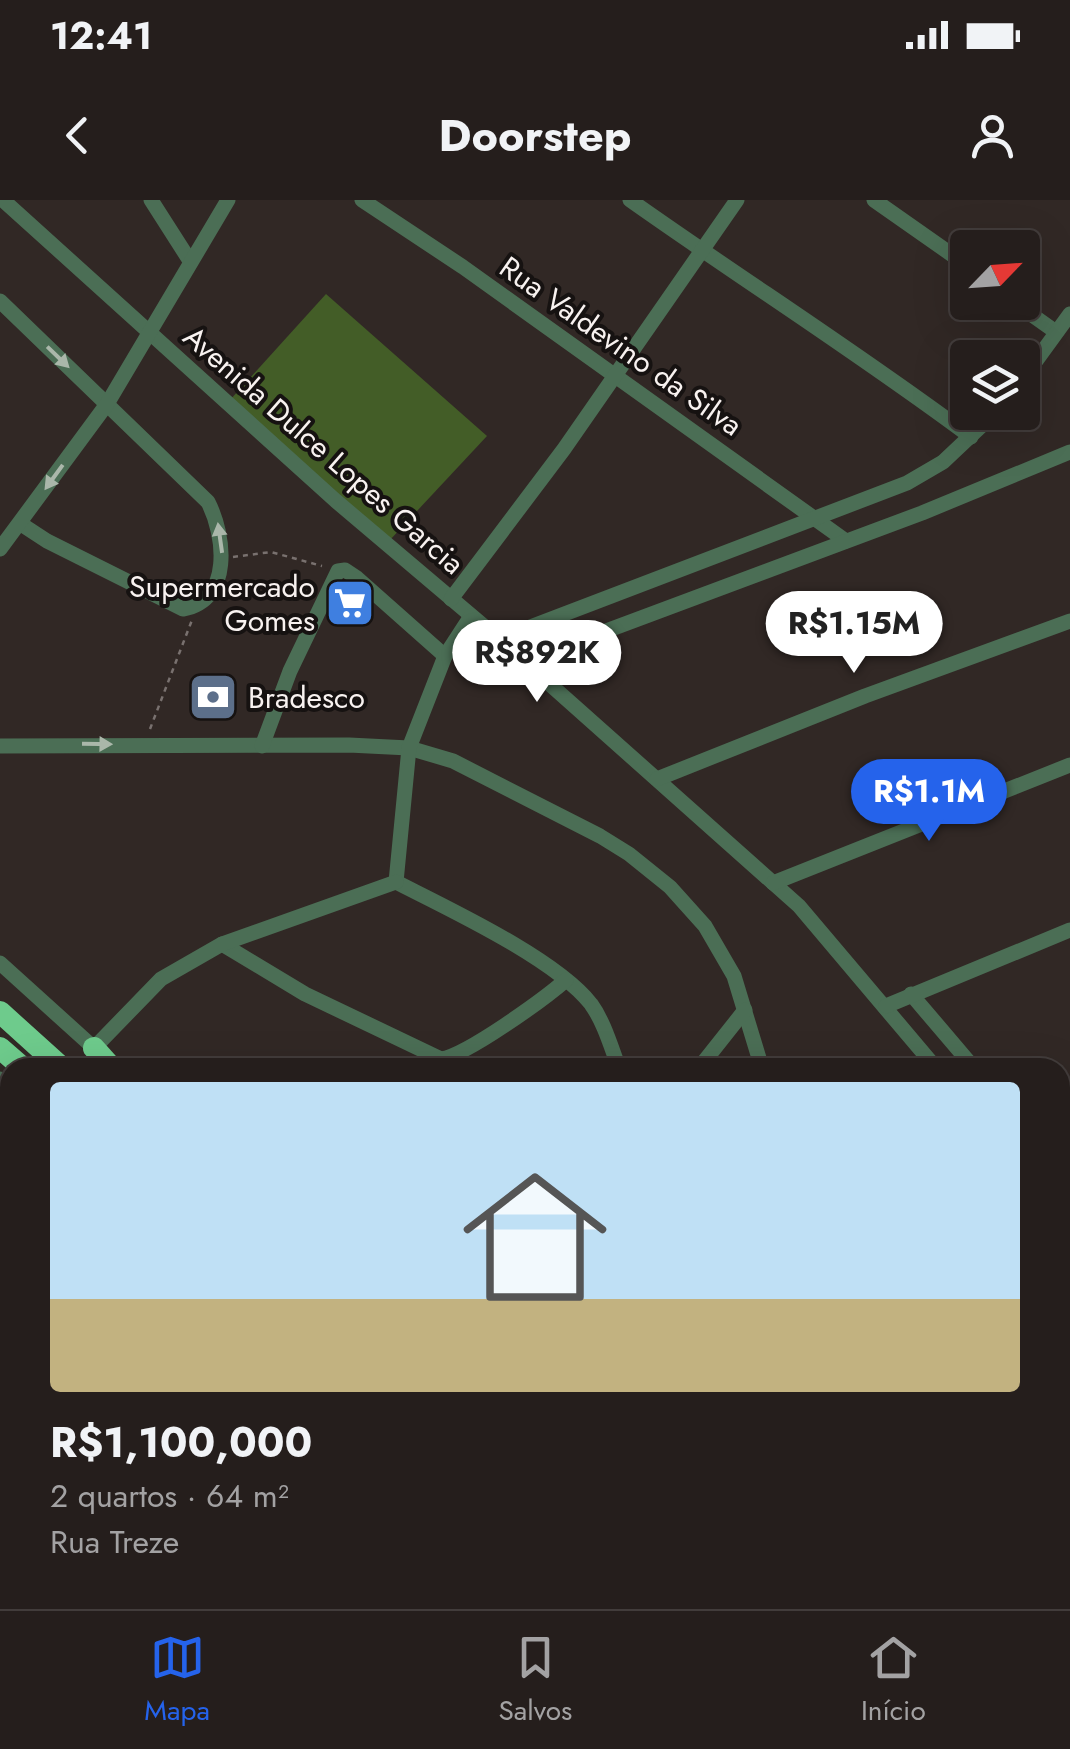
<!DOCTYPE html>
<html lang="pt">
<meta charset="utf-8">
<style>
body{margin:0;font-family:Jost,sans-serif;background:#312b29;color:#f1f3f6;height:100vh;display:flex;flex-direction:column;font-size:38px;white-space:nowrap}
*{box-sizing:border-box;margin:0}
p{font-size:32px;color:#a3a2a3}
.icon{flex:none;width:55px;height:55px;fill:none;stroke:currentColor;stroke-width:2;stroke-linecap:round;stroke-linejoin:round}
.map{position:relative;flex:1;overflow:hidden}
.panel{position:absolute;left:0px;top:858px;width:1070px;height:552px;display:flex;flex-direction:column;background:#251e1c;border-radius:30px 30px 0 0;box-shadow:0 10px 40px #0002,0 0 0 2px #423c3b}
.panel>*{flex:none}
.needle{width:65px;rotate:65deg}
.buttons{position:absolute;left:950px;top:30px;display:grid;gap:20px}
.buttons a{display:grid;place-items:center;width:90px;height:90px;border-radius:10px;background:#251e1c;box-shadow:0 10px 40px #0002,0 0 0 2px #423c3b;font-size:50px}
.price{position:absolute;translate:-50% -85px;padding:0 22px;border-radius:35px;background:#fff;color:#222;font-size:32px;line-height:65px;filter:drop-shadow(0 2px 5px #0008)}
.price::after{content:'';position:absolute;left:50%;top:60px;width:30px;height:22px;margin-left:-15px;background:inherit;clip-path:polygon(0 0,100% 0,50% 100%)}
.price.on{background:#2563eb;color:#fff}
ul{padding:0;list-style:none}
li{display:grid;align-content:center;gap:20px;height:530px;padding:0 50px}
li+li{border-top:2px solid #423c3b}
li span{display:grid;place-items:center;height:310px;border-radius:10px;color:#555}
li>.icon{margin-inline-start:auto}
span .icon{width:180px;height:180px;fill:#fffc;stroke-width:1}
li b{font-size:42px}
.status{display:flex;justify-content:space-between;align-items:center;height:70px;padding:0 50px;background:#251e1c;direction:ltr}
.status svg{height:28px;fill:currentColor}
header{display:flex;justify-content:space-between;align-items:center;height:130px;padding:0 50px;background:#251e1c;font-size:45px;font-weight:700}
.dock{display:flex;justify-content:space-around;align-items:center;height:140px;border-top:2px solid #423c3b;background:#251e1c;font-size:28px;color:#a3a2a3}
.dock a{display:grid;justify-items:center;gap:5px}
.dock .on{color:#2563eb}
.map>svg:first-child{display:block}
.green{fill:#435d27}
.lines{fill:none;stroke-linecap:round;stroke-linejoin:round}
.path{stroke:#79716f;stroke-width:2.5;stroke-dasharray:5 5;stroke-linecap:butt}
.minor{stroke:#4b6e55;stroke-width:15}
.highway{stroke:#6ecb8c;stroke-width:22}
.oneway{fill:#aab7aa}
.labels{text-anchor:middle;dominant-baseline:central;stroke-width:8;stroke-linejoin:round;paint-order:stroke}
.street-label{font-size:30px;fill:#f8f2f0;stroke:#161211}
.poi-label{font-size:30px;fill:#f8f2f0;stroke:#161211;text-anchor:end}
</style>
<div class="status"><b>12:41</b><svg viewBox="0 0 49 12"><path d="M0 12V9h3v3zM5 12V6h3v6zM10 12V3h3v9zM15 12V0h3v12zM26 1h20v11H26zM47 4h2v5h-2z"/></svg></div>
<header><svg class="icon" aria-label="back" viewBox="0 0 24 24"><path d="M15 5l-7 7 7 7"/></svg>Doorstep<svg class="icon" aria-label="person" viewBox="0 0 24 24"><circle cx="12" cy="8" r="4"/><path d="M4 21q1-7 8-7t8 7"/></svg></header>
<div class="map">
<svg width="1070" height="1409" viewBox="0 0 1070 1409">
<rect width="100%" height="100%" fill="#312825"/>
<path class="green" d="M326,94L487,236L389,341L230,200Z"/>
<g class="lines">
<g class="path">
<path d="M233,357L271,352L322,366"/>
<path d="M150,529L192,420"/>
</g>
<g class="minor">
<path d="M3,0L336,301L499,439L799,706L936,868"/>
<path d="M151,0L190,61"/>
<path d="M362,0L463,67L846,341"/>
<path d="M630,0C743,80 860,154 971,237"/>
<path d="M874,0L968,66"/>
<path d="M0,101L208,302C225,335 233,400 183,409L47,341L21,324"/>
<path d="M1014,102L1056,132"/>
<path d="M1022,180L1070,114"/>
<path d="M0,349L107,204L228,0"/>
<path d="M451,399L564,249L737,0"/>
<path d="M499,439L907,283L943,262L996,212"/>
<path d="M523,462L922,313L1070,252"/>
<path d="M0,546L349,545L409,548L453,561L600,636L629,654L670,687L705,726L734,776L762,868"/>
<path d="M262,546L290,471L338,371L345,370L357,378L445,456"/>
<path d="M657,579L865,496L1070,421"/>
<path d="M396,682C449,709 556,759 591,804C604,822 611,847 619,868"/>
<path d="M396,682L409,548L445,456L471,416"/>
<path d="M773,683L1070,565"/>
<path d="M222,744L305,794L441,859C467,855 544,799 566,780"/>
<path d="M0,763L94,848L161,779L222,744L396,682"/>
<path d="M911,794L974,868"/>
<path d="M886,806L1070,730"/>
<path d="M699,868L745,810"/>
<path d="M0,879L10,888"/>
<path d="M1060,968L1070,979"/>
<path d="M1060,1002L1070,988"/>
<path d="M1060,1016L1070,1027"/>
<path d="M1060,1310L1070,1317"/>
</g>
<g class="highway">
<path d="M0,812L62,868"/>
<path d="M0,848L23,868"/>
<path d="M94,848L112,868"/>
<path d="M602,1400L612,1409"/>
<path d="M659,1400L669,1409"/>
</g>
</g>
<defs><path id="oneway-solid" d="M-6-.8H1V-3.2L6.5 0L1 3.2V.8H-6Z" transform="scale(2.5)"/></defs>
<g class="oneway">
<use href="#oneway-solid" transform="translate(58 157) rotate(44)"/>
<use href="#oneway-solid" transform="translate(54 277) rotate(126)"/>
<use href="#oneway-solid" transform="translate(220 338) rotate(-98)"/>
<use href="#oneway-solid" transform="translate(97 544) rotate(1)"/>
</g>
<defs>
<g id="supermarket-square" transform="scale(2.5)"><rect x="-9" y="-9" width="18" height="18" rx="4" fill="#3f7fe0" stroke="#161211"/><path d="M-6-5.5h2.5l.6 2H6L4.5 2H-2.5L-4.4-4H-6ZM-1.5 3.2a1.3 1.3 0 1 0 .1 0ZM3 3.2a1.3 1.3 0 1 0 .1 0Z" fill="#fff"/></g>
<g id="bank-square" transform="scale(2.5)"><rect x="-9" y="-9" width="18" height="18" rx="4" fill="#5c6f8a" stroke="#161211"/><path d="M-6-4H6V4H-6ZM0-2.3a2.3 2.3 0 1 0 0 4.6a2.3 2.3 0 1 0 0-4.6Z" fill="#fff"/></g>
</defs>
<g fill-rule="evenodd">
<use href="#supermarket-square" x="350" y="403"/>
<use href="#bank-square" x="213" y="497"/>
</g>
<g class="labels">
<g class="street-label">
<text transform="translate(621 146) rotate(35)">Rua Valdevino da Silva</text>
<text transform="translate(324 250) rotate(41)">Avenida Dulce Lopes Garcia</text>
</g>
<g class="poi-label">
<text x="315" y="386">Supermercado<tspan x="315" dy="34">Gomes</tspan></text>
<text x="248" y="497" text-anchor="start">Bradesco</text>
</g>
</g>
</svg>
<div class="buttons">
<a><svg class="needle" viewBox="-14 -14 28 28"><path d="M0-13l5 13h-10z" fill="#e53935"/><path d="M0 13l5-13h-10z" fill="#a3a2a3"/></svg></a>
<a><svg class="icon" aria-label="layers" viewBox="0 0 24 24"><path d="M12 4l9 5-9 5-9-5zM3 14l9 5 9-5"/></svg></a>
</div>
<b class="price" style="left:854px;top:476px">R$1.15M</b>
<b class="price" style="left:537px;top:505px">R$892K</b>
<b class="price on" style="left:929px;top:644px">R$1.1M</b>
<section class="panel">
<ul>
<li><span style="background:linear-gradient(#bfe0f5 70%,#c2b280 0)"><svg class="icon" aria-label="home" viewBox="0 0 24 24"><path d="M3 11l9-7 9 7M6 9v11h12V9"/></svg></span><div><b>R$1,100,000</b><p>2 quartos · 64 m²</p><p>Rua Treze</p></div></li>
</ul>
</section>
</div>
<nav class="dock">
<a class="on"><svg class="icon" aria-label="map" viewBox="0 0 24 24"><path d="M3 6l6-2 6 2 6-2v14l-6 2-6-2-6 2zM9 4v14M15 6v14"/></svg>Mapa</a>
<a><svg class="icon" aria-label="saved" viewBox="0 0 24 24"><path d="M7 4h10v16l-5-4-5 4z"/></svg>Salvos</a>
<a><svg class="icon" aria-label="home" viewBox="0 0 24 24"><path d="M3 11l9-7 9 7M6 9v11h12V9"/></svg>Início</a>
</nav>
